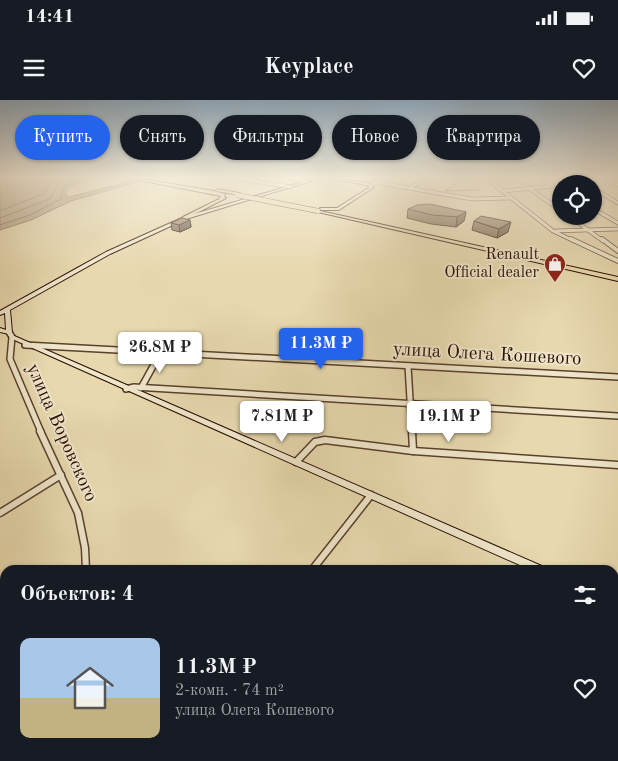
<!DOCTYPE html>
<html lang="ru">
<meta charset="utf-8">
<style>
body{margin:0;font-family:"Old Standard TT",serif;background:#20242c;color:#f1f3f6;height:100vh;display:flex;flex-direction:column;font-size:19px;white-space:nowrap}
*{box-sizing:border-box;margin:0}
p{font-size:16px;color:#9ea1a6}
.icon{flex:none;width:28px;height:28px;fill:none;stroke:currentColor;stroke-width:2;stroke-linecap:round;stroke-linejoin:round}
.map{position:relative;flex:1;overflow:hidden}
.panel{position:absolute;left:0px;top:465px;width:619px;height:196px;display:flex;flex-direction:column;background:#171b24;border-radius:15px 15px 0 0;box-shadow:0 1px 4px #0004}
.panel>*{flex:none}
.guide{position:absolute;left:15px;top:15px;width:589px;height:45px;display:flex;gap:10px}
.fabs{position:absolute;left:552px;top:75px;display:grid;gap:10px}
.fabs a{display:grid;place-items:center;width:50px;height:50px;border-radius:50%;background:#171b24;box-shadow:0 1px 4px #0004;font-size:25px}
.price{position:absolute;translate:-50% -42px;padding:0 11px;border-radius:5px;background:#fff;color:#222;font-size:16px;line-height:32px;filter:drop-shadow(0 1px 2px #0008)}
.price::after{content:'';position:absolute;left:50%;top:30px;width:15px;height:11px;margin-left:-8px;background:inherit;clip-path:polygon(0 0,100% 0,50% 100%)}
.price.selected{background:#2563eb;color:#fff}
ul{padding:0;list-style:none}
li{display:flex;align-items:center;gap:15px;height:125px;padding:0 20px}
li+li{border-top:1px solid #363941}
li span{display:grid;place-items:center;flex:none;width:140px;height:100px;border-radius:10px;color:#555}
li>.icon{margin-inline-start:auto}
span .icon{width:60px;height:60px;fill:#fffc;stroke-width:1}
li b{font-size:21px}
h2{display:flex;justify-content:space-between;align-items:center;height:60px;padding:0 20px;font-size:21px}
.tag{padding:0 18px;border-radius:22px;background:#171b24;box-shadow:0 1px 4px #0004;font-size:18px;line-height:45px}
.tag.selected{background:#2563eb;color:#fff}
.status{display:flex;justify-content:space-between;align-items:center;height:35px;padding:0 25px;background:#171b24;direction:ltr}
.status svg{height:14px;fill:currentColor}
header{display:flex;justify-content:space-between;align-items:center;height:65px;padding:0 20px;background:#171b24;font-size:22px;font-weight:800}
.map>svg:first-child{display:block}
.water{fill:#a79374;stroke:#755e47}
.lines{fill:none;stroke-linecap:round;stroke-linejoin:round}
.shore{stroke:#69503c;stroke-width:1}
.stream{stroke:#755e47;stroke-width:1}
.street-far4-casing{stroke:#5a402e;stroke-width:4.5}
.street-far3-casing{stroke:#5a402e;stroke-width:5.5}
.street-far2-casing{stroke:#5a402e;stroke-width:8}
.street-far1-casing{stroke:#5a402e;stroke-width:9}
.street-casing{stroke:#5a402e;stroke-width:11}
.secondary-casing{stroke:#2b0e04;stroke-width:2}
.primary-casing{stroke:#2b0e04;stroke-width:2}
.street-far4{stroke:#efe6ca;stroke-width:3}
.street-far3{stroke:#efe6ca;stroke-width:4}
.street-far2{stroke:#efe6ca;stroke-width:5}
.street-far1{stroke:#efe6ca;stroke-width:6}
.street{stroke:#efe6ca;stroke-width:9}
.secondary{fill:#efe6ca;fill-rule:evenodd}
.primary{fill:#e7d8ae;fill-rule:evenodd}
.primary-bridge-casing{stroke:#2b0e04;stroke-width:5.5;stroke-linecap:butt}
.primary-bridge{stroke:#e7d8ae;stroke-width:4.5}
.wall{fill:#79664f;stroke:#2b0e04}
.shaded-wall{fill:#635340;stroke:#2b0e04}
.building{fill:#8d775c;stroke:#2b0e04}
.labels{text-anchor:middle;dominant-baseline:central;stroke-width:4;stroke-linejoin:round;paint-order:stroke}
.far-poi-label{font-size:16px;fill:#2b0e04;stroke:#efe6ca;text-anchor:end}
.street-label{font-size:19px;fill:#2b0e04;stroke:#efe6ca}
</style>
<div class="status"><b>14:41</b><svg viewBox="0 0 49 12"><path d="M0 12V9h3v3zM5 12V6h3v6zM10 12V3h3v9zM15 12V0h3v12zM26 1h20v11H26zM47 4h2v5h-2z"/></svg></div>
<header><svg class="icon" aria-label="menu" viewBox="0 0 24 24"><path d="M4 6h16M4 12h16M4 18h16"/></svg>Keyplace<svg class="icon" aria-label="heart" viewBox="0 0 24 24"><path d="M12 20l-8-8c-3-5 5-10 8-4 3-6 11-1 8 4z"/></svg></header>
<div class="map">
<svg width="618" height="661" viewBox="0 0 618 661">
<rect width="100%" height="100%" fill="#e7d8ae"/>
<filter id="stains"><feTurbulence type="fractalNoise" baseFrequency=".004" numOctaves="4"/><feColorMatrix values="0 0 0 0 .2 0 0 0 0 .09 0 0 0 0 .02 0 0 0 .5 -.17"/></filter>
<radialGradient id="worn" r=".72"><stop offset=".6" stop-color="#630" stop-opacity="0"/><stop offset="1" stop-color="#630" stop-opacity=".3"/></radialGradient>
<path class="water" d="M0,77H98L84,80L67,89L66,95L69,97L132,81L105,77H148L134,83L71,101L31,120L0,130Z"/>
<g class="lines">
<g class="shore">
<path d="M0,111L45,93L53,77"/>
<path d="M0,118L50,99L60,82L66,77"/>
<path d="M0,125L30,115L61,99L64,86L80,77"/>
</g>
<g class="stream">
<path d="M459,77L458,82L445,91L479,90"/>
<path d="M488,77L526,84"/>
</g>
<g class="street-far4-casing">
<g id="street-far4">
<path d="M229,77L291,87"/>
<path d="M286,77L307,82"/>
<path d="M601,77L618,85"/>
<path d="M490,81L553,131L574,141"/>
<path d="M379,83L472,99L510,98"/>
<path d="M370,85L390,77"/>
<path d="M411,87L430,77"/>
<path d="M529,88L561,111"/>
<path d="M502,91L553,86L541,77"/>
<path d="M598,91L618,103"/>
<path d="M594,109L618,123"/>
<path d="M569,116L603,141"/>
<path d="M555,131L618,129"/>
</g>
</g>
<g class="street-far3-casing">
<g id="street-far3">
<path d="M571,139L618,161"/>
<path d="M602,139L618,151"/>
</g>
</g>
<g class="street-far2-casing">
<g id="street-far2">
<path d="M9,232L12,237L10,259L41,332"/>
<path d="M25,245L618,277"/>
<path d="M408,266L412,332"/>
<path d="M141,288L162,250"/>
<path d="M126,289L134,287L618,316"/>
</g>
</g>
<g class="street-far1-casing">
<g id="street-far1">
<path d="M40,331L78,413L85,448L86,470"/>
<path d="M412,331L413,351"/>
<path d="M296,362L315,342L325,340L413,351L618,365"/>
<path d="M0,413L61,375"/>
<path d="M312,470L371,395"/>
</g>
</g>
<g class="street-casing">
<path id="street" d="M87,656V661"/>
</g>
<g class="secondary-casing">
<g id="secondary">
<path d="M320,77H324L186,119L110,154L10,210L12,232L9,234L0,232V228L6,230L5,213L0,215V211L106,152L184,117Z"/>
<path d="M328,77L367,83L374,87L339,110H321L320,108H337L370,87L366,85L329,78Z"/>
<path d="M12,235L544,467L546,470H531L10,238L9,237Z"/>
<path d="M614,498L618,499V508L614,507Z"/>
</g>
</g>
<g class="primary-casing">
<g id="primary">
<path d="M123,77H130L214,91L225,94L224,97L226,98L185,119L183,118V117L219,99L221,96Z"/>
<path d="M217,89L239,93L241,94L239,95L216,91Z"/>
<path d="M316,110L618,177V181L318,112H316Z"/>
</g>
</g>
<use href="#street-far4" class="street-far4"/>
<use href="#street-far3" class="street-far3"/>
<use href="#street-far2" class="street-far2"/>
<use href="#street-far1" class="street-far1"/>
<use href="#street" class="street"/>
<use href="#secondary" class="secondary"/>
<use href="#primary" class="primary"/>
<g class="primary-bridge-casing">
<path id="primary-bridge" d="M237,95L318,111"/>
</g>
<use href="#primary-bridge" class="primary-bridge"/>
</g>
<g class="wall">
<path d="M408,109L466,112L464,121L456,127L431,124L407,118Z"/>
<path d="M190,120L191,127L180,132L172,130L171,123Z"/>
<path d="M474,121L508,132L497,138L472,130Z"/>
</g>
<g class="shaded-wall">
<path d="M466,112L464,121L456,127L457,117Z"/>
<path d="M190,120L191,127L180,132L179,125Z"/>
<path d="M511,122L508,132L497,138L499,129Z"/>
</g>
<g class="building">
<path d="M430,104L466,112L457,117L432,115L408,109L417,105Z"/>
<path d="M481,116L511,122L499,129L474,121Z"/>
<path d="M182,118L190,120L179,125L171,123Z"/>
</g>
<linearGradient id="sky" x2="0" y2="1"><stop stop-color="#8ea7ba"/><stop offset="0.46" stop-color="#f4eddb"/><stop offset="1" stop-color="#f4eddb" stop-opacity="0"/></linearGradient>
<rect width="618" height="169" fill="url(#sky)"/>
<defs>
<g id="shop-pin" transform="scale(1.125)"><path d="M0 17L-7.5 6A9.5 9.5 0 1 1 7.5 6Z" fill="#8f2418" stroke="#efe6ca"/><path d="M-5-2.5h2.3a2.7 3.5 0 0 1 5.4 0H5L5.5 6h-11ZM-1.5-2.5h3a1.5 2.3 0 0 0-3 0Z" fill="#fff"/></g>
</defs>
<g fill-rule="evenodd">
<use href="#shop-pin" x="555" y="164"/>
</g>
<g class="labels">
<g class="far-poi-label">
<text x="539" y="155">Renault<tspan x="539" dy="18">Official dealer</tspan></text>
</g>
<g class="street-label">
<text transform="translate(487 255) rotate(3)">улица Олега Кошевого</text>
<text transform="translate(61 333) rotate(66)">улица Воровского</text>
</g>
</g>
<rect width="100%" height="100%" filter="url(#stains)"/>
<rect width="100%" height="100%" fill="url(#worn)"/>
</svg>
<div class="fabs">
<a><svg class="icon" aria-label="locate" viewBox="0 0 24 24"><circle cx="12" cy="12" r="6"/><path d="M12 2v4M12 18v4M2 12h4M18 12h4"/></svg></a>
</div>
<b class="price selected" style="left:321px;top:270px">11.3M ₽</b>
<b class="price" style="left:160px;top:274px">26.8M ₽</b>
<b class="price" style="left:282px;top:343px">7.81M ₽</b>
<b class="price" style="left:449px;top:343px">19.1M ₽</b>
<div class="guide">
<a class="tag selected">Купить</a>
<a class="tag">Снять</a>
<a class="tag">Фильтры</a>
<a class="tag">Новое</a>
<a class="tag">Квартира</a>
</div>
<section class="panel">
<h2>Объектов: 4<svg class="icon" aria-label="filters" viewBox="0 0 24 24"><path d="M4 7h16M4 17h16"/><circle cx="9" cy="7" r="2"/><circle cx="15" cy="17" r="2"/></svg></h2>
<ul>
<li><span style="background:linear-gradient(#a9c7e8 60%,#c2b280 0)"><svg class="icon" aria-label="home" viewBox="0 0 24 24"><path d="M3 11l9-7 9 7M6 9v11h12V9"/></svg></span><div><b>11.3M ₽</b><p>2-комн. · 74 m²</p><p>улица Олега Кошевого</p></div><svg class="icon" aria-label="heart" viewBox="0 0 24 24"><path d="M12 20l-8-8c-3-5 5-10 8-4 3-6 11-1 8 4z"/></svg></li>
</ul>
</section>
</div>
